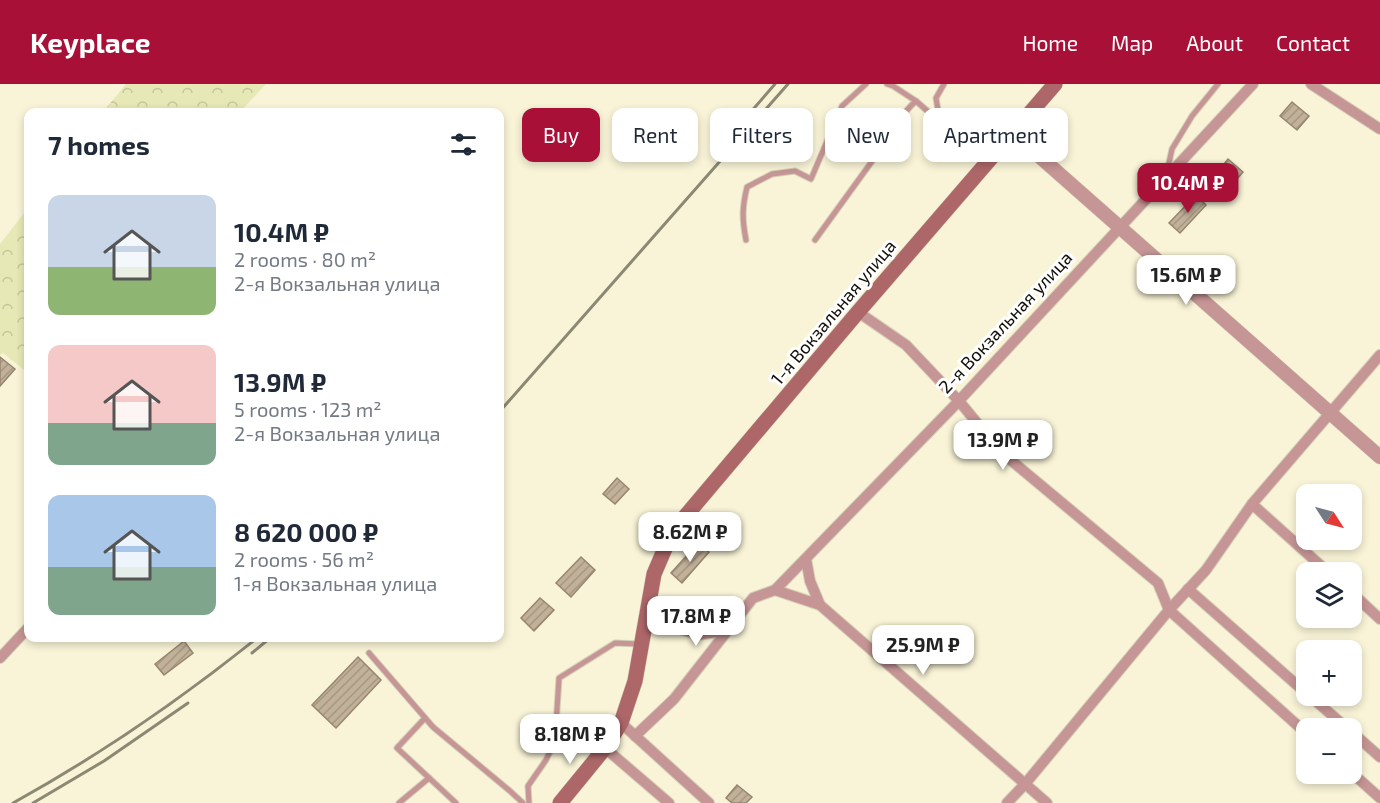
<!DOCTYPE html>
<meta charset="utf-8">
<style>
body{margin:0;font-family:"Exo 2",sans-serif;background:#f2f2f3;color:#1f2937;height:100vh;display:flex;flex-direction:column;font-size:22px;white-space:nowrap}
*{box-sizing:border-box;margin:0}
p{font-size:20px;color:#747a83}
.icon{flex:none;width:33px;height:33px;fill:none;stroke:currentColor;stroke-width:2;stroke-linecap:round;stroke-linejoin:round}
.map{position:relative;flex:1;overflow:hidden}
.drawer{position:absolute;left:24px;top:24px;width:480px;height:534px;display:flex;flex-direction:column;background:#fff;border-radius:12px;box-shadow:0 3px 9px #0003}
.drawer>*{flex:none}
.guide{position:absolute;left:522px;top:24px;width:570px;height:54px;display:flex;gap:12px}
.needle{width:39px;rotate:126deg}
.buttons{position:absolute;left:1296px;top:400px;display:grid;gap:12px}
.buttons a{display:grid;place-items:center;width:66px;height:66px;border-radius:12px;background:#fff;box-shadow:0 3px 9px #0003;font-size:30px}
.price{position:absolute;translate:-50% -51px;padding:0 14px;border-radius:12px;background:#fff;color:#222;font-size:20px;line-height:39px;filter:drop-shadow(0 2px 3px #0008)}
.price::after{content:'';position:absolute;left:50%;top:36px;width:18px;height:14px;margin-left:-9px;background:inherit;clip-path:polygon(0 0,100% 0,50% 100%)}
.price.current{background:#a81038;color:#fff}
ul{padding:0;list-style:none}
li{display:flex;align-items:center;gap:18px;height:150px;padding:0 24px}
li span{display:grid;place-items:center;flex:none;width:168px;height:120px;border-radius:12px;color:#555}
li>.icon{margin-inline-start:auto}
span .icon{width:72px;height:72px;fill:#fffc;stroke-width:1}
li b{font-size:26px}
h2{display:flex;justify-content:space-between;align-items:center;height:72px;padding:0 24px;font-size:26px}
.tag{padding:0 21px;border-radius:12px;background:#fff;box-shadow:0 3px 9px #0003;font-size:21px;line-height:54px}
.tag.current{background:#a81038;color:#fff}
header{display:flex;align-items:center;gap:36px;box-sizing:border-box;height:84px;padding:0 30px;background:#a81038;color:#fff}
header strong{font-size:28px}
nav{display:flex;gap:33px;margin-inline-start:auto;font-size:21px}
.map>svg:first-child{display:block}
.forest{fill:url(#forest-crowns)}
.building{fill:url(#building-hatch);stroke:#96866f;stroke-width:1.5}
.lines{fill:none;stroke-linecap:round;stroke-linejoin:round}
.service-casing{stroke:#d4cfb6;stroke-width:7}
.minor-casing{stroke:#d4cfb6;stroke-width:12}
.tertiary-casing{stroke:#d4cfb6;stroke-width:15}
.secondary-casing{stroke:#d4cfb6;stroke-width:16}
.service{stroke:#c69595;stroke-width:5}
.minor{stroke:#c69595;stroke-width:10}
.tertiary{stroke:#c69595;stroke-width:14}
.secondary{stroke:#ad6769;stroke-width:15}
.rail{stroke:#8b8874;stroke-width:3}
.labels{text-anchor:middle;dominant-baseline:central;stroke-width:6;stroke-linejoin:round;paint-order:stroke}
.street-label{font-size:18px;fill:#110f06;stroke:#fff}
</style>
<header>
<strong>Keyplace</strong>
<nav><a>Home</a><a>Map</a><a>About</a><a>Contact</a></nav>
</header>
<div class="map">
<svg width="1380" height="719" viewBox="0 0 1380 719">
<defs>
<pattern id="forest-crowns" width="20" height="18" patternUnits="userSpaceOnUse" patternTransform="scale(1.5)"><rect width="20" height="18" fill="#e6e9b5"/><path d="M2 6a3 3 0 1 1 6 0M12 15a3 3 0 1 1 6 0" fill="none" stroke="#c4c79a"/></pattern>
<pattern id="building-hatch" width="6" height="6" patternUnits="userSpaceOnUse" patternTransform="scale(1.5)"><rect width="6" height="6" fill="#c2b199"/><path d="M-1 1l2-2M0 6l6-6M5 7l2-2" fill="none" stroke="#a69782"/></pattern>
</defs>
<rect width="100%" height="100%" fill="#f9f4d7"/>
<g class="forest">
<path d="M126,0H266L240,28H103Z"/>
<path d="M28,124V289L3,269L0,271V160Z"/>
</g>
<g class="building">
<path d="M1292,18L1309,32L1297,46L1280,32Z"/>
<path d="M1228,75L1243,88L1229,104L1214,92Z"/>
<path d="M1196,111L1206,121L1180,149L1169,139Z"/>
<path d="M0,273L15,285L0,302Z"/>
<path d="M617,394L629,405L615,420L603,410Z"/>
<path d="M698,459L709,468L682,499L671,489Z"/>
<path d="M581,473L595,486L571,513L556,499Z"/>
<path d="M540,514L554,526L534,547L521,534Z"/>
<path d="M184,557L193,569L164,591L155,580Z"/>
<path d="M358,573L381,596L336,644L312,621Z"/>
<path d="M737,701L752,713L746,719H732L726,714Z"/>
</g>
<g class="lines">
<g class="service-casing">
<g id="service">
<path d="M887,0L893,2L916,17"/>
<path d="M944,0L936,14L940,38L958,55L989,74"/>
<path d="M1167,88L1172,65L1192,32L1218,0"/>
<path d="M746,156C742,135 742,124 747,103L772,90L795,87L811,95L842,22L866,0"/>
<path d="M815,156C836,127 857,98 878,69C890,51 900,31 916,17L940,38"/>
<path d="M654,516L681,548L701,553L724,549"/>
<path d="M369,569L433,643L510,707L523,719"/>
<path d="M425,634L397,664L456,719"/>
<path d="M399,719L429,694"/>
<path d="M529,719L528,702L546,676L555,657L559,594L615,559L640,560"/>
</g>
</g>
<g class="minor-casing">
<g id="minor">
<path d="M1311,0L1380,45"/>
<path d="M858,228L906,261L959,317L1001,368L1158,499L1169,526L1306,649"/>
<path d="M1252,420L1329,489"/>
<path d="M806,475L810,497L820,521"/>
<path d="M1188,505L1306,609"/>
<path d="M775,506L820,521L1047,719"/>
<path d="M1352,509L1380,535"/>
<path d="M0,574L28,544"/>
<path d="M1310,612L1348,645"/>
<path d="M621,639L709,719"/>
<path d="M1352,648L1380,673"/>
<path d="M635,652L674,615L753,514L775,506L955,321L1253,0"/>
<path d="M605,664L669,719"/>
<path d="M1352,689L1380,714"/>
<path d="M1007,719L1025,700L1169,526L1206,486L1252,420L1380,271"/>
</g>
</g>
<g class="tertiary-casing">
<path id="tertiary" d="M1013,49L1380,373"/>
</g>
<g class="secondary-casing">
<path id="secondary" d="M560,719L605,664L621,639L635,597L654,490L672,448L858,228L1055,0"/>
</g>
<use href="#service" class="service"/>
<use href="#minor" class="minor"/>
<use href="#tertiary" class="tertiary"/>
<use href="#secondary" class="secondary"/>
<g class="rail">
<path d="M716,68L775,0"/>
<path d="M500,327L788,0"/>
<path d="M252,569L270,554"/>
<path d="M13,719C100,671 181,615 257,554"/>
<path d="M33,719L104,677L188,619"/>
</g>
</g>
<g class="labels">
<g class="street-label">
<text transform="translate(833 228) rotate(-50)">1-я Вокзальная улица</text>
<text transform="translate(1005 238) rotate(-47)">2-я Вокзальная улица</text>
</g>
</g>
</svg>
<div class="buttons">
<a><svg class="needle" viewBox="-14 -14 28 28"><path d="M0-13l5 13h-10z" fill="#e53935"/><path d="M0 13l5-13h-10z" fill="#747a83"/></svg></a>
<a><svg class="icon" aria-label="layers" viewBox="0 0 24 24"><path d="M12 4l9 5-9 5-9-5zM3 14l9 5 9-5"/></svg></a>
<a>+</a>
<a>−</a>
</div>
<b class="price current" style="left:1188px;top:130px">10.4M ₽</b>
<b class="price" style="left:1186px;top:222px">15.6M ₽</b>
<b class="price" style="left:1003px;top:387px">13.9M ₽</b>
<b class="price" style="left:690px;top:479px">8.62M ₽</b>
<b class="price" style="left:696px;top:563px">17.8M ₽</b>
<b class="price" style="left:923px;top:592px">25.9M ₽</b>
<b class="price" style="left:570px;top:681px">8.18M ₽</b>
<div class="guide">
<a class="tag current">Buy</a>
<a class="tag">Rent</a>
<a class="tag">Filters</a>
<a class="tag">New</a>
<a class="tag">Apartment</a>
</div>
<section class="drawer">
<h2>7 homes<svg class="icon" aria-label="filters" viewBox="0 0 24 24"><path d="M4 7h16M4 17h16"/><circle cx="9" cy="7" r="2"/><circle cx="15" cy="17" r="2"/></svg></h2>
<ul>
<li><span style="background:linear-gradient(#c9d6e8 60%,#8fb573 0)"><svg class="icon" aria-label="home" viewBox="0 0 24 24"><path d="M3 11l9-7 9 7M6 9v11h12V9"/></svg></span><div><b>10.4M ₽</b><p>2 rooms · 80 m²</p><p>2-я Вокзальная улица</p></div></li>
<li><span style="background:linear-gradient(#f6c9c9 65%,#7fa58c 0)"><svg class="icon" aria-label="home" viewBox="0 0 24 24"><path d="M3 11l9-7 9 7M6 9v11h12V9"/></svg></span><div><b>13.9M ₽</b><p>5 rooms · 123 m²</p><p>2-я Вокзальная улица</p></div></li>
<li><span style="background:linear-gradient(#a9c7e8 60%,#7fa58c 0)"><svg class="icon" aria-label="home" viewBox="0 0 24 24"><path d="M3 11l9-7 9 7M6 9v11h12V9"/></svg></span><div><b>8 620 000 ₽</b><p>2 rooms · 56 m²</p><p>1-я Вокзальная улица</p></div></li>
</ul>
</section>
</div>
